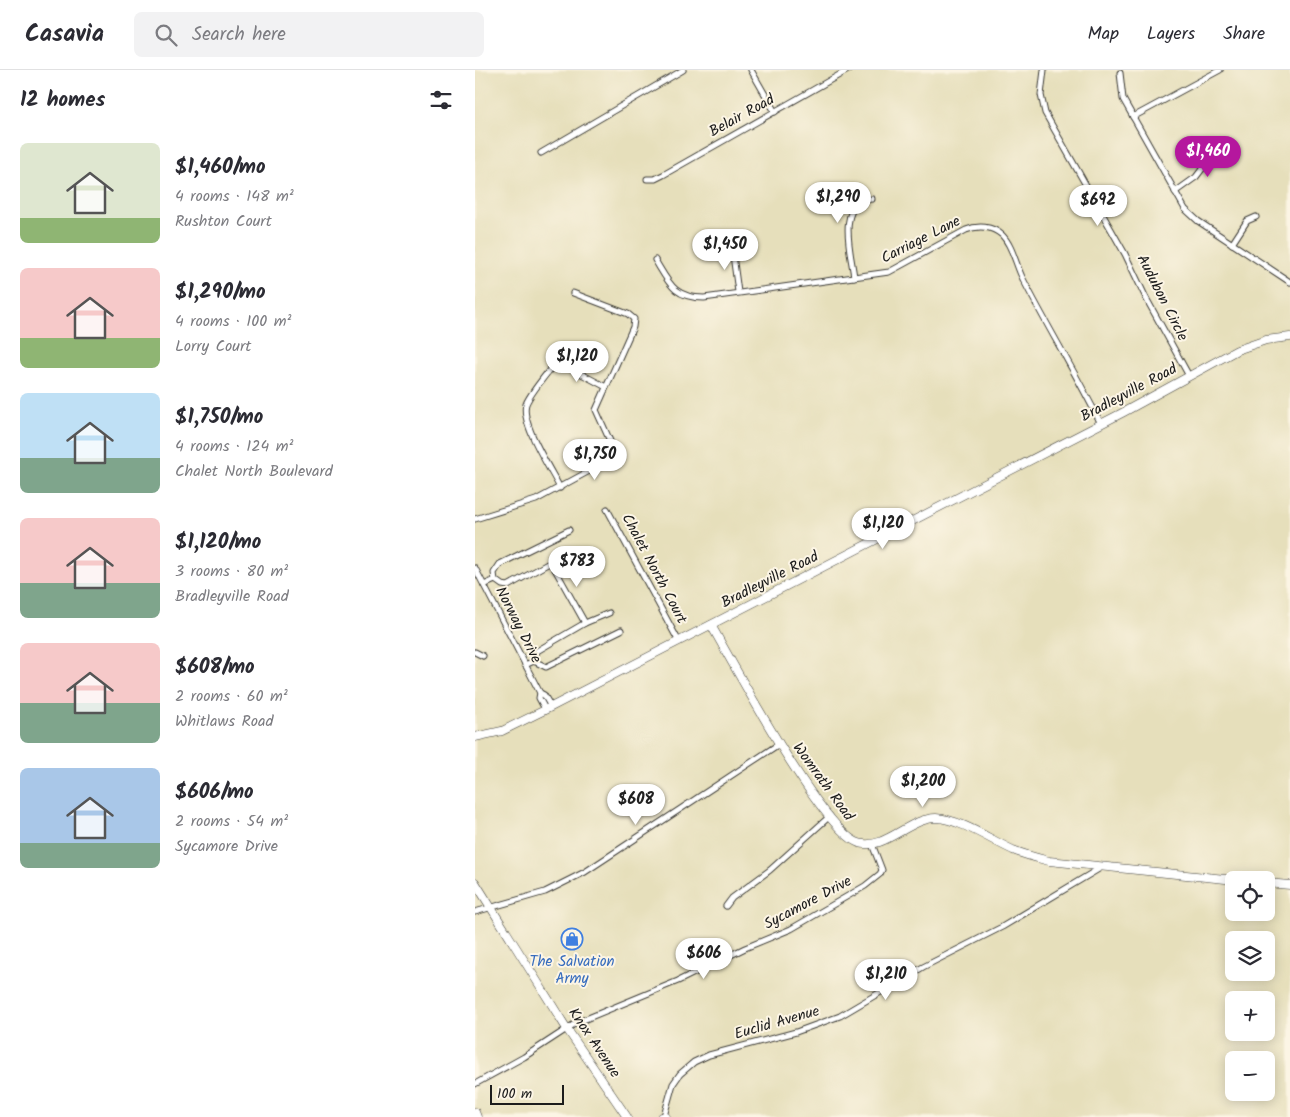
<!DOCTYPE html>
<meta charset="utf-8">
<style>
body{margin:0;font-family:Kalam,sans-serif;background:#f2f2f3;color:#2b2b33;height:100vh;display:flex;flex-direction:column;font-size:19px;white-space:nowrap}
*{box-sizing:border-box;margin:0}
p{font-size:16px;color:#7c7c81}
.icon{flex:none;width:28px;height:28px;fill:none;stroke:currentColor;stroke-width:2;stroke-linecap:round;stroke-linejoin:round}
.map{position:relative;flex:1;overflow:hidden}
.drawer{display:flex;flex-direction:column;background:#fff;width:475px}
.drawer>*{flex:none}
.controls{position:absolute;left:750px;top:801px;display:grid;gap:10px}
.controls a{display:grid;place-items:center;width:50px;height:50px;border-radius:8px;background:#fff;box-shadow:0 2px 12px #0003;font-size:25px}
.scale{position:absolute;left:15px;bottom:12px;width:74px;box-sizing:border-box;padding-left:5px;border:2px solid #1c1c1c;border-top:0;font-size:14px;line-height:18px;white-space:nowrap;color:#1c1c1c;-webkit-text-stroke:4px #fcf5e5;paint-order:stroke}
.price{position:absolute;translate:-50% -42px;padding:0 11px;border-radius:18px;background:#fff;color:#222;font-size:16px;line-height:32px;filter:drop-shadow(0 1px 2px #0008)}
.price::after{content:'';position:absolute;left:50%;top:30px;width:15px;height:11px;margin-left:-8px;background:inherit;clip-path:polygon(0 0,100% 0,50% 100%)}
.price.current{background:#b5179e;color:#fff}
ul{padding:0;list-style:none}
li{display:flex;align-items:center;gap:15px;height:125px;padding:0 20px}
li span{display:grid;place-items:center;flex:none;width:140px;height:100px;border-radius:8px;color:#555}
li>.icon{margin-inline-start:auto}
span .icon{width:60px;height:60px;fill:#fffc;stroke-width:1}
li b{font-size:21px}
h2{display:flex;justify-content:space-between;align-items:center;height:60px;padding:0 20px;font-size:21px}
header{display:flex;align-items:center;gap:30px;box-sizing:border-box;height:70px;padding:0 25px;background:#fff;border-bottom:1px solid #e1e1e2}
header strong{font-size:24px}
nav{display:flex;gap:28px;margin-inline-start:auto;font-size:18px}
.search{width:350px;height:45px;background:#f2f2f3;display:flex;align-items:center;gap:12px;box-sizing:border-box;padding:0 18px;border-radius:8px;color:#7c7c81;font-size:19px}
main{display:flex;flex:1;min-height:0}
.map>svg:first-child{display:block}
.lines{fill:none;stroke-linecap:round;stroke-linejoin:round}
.street-casing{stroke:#3a3934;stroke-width:7}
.secondary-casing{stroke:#3a3934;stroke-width:9}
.primary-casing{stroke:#3a3934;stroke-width:9}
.street{stroke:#fff;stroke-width:5}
.secondary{stroke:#fff;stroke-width:8}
.primary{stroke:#fff;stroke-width:8}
.labels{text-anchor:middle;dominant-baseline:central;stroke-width:4;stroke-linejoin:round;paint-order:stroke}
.street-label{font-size:15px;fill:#1c1c1c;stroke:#fcf5e5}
.shop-label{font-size:15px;fill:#366cbe;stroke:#fcf5e5}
</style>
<header>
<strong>Casavia</strong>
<div class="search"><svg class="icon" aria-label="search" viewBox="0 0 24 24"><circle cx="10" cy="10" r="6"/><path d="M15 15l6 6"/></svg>Search here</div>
<nav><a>Map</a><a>Layers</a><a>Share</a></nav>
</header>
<main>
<section class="drawer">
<h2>12 homes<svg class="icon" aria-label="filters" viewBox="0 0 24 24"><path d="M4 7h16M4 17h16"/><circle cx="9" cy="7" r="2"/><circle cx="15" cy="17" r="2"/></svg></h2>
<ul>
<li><span style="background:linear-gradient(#dfe7d0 75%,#8fb573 0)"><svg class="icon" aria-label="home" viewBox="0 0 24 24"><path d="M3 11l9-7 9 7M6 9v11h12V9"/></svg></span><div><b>$1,460/mo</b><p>4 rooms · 148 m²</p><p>Rushton Court</p></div></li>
<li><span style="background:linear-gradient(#f6c9c9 70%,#8fb573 0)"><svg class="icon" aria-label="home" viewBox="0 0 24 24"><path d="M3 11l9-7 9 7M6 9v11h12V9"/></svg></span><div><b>$1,290/mo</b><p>4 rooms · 100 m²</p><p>Lorry Court</p></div></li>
<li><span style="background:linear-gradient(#bfe0f5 65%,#7fa58c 0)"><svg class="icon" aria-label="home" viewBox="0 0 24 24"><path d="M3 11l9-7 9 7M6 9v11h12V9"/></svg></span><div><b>$1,750/mo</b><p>4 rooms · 124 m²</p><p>Chalet North Boulevard</p></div></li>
<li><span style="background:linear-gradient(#f6c9c9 65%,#7fa58c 0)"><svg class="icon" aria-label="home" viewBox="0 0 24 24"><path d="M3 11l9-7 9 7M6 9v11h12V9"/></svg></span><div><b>$1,120/mo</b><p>3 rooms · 80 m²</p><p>Bradleyville Road</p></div></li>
<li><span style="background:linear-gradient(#f6c9c9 60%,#7fa58c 0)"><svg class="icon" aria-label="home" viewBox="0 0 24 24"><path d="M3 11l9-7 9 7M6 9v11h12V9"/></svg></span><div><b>$608/mo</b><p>2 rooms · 60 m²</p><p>Whitlaws Road</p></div></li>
<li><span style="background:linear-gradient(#a9c7e8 75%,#7fa58c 0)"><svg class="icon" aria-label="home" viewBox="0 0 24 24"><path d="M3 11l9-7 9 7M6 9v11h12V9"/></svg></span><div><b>$606/mo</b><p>2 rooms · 54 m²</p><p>Sycamore Drive</p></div></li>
</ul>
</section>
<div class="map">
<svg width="815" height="1047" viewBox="0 0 815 1047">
<rect width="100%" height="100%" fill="#fcf5e5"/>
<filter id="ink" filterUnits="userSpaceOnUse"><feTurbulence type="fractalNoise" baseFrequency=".02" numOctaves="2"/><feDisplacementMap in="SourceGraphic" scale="10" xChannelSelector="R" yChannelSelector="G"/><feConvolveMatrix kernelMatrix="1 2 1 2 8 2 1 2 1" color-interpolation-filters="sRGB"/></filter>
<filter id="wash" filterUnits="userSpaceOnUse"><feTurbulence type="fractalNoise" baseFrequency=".0096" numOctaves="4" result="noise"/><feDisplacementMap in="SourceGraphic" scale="20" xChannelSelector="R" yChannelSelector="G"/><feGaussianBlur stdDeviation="1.12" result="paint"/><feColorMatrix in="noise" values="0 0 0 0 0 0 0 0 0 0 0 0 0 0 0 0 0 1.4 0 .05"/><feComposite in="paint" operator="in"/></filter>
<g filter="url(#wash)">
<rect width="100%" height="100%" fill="#e6dfbb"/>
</g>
<g filter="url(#ink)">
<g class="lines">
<g class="street-casing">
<g id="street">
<path d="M276,0L300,42"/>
<path d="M569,0L566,25L570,43L650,184L671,228L714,306"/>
<path d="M645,3L648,29L710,139L723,151L815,212"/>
<path d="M658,47L745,0"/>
<path d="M66,83L208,0"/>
<path d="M172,109H180L188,105L373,0"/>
<path d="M700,122L721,107L744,77L753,72"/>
<path d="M251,173L258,185L263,222"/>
<path d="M757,174L772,151L781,147"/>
<path d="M180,190C194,213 199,228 229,228L414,202L491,160C503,155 517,156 527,165C538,176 541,196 548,209C573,258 602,305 626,354"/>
<path d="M379,207C376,183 360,131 397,129"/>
<path d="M82,291L131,317"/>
<path d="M85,418C76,400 45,353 51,334C57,319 82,292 92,278"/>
<path d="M132,439L203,570"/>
<path d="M0,449L61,430L140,387V382L121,340L158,257L159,249L153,244L98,223"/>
<path d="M0,498L65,623L69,625L76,637"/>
<path d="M20,510L19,503L25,494L94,460"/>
<path d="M9,515L20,510L27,515L33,516L76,492L110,553"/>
<path d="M0,582L8,586"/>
<path d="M59,591L71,597L146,560"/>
<path d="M50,595L59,591L62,581L110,553L134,543"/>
<path d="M65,623L64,628L70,639"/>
<path d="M251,836L257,828L295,800L355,746"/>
<path d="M0,842L70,822L110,802L304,674"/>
<path d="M0,1014L49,987L101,953L203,911L270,878L316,859L390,816L405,804L407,800L397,774"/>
<path d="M189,1046L198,1014L205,1004L219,992L234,985L321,962L365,946L448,897L527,857L627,797"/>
</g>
</g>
<g class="secondary-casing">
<g id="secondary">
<path d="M236,555C259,595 347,761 384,773C409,781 434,748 461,748C485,749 516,770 538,780C550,785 562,788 574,791L760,810"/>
<path d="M0,667L27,661L76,637L647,343L762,280L791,270L815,267"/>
<path d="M791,813L815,815"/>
<path d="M187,1047H191"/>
</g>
</g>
<g class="primary-casing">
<g id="primary">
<path d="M0,812L92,959L152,1047"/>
<path d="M0,1042L2,1047"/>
</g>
</g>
<use href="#street" class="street"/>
<use href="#secondary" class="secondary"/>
<use href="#primary" class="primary"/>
</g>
</g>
<defs>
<g id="shop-ring" transform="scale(1.125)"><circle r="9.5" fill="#fcf5e5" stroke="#3f7fe0" stroke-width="1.5"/><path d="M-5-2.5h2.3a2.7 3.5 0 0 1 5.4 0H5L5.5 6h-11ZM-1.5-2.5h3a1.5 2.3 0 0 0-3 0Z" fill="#3f7fe0"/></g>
</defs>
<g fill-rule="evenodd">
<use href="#shop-ring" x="97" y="869"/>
</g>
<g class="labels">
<g class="street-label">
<text transform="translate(267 46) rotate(-29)">Belair Road</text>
<text transform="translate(446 170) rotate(-27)">Carriage Lane</text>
<text transform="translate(687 228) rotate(63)">Audubon Circle</text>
<text transform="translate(654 323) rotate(-28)">Bradleyville Road</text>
<text transform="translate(179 499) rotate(62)">Chalet North Court</text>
<text transform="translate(295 510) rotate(-27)">Bradleyville Road</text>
<text transform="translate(43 555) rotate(63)">Norway Drive</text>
<text transform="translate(348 712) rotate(54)">Womrath Road</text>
<text transform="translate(333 833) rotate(-28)">Sycamore Drive</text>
<text transform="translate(302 953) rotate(-16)">Euclid Avenue</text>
<text transform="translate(119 973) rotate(56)">Knox Avenue</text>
</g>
<g class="shop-label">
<text x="97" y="892">The Salvation<tspan x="97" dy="17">Army</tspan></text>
</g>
</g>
</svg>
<div class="controls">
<a><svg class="icon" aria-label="locate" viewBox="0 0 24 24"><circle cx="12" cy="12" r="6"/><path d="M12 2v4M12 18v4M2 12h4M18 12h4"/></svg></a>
<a><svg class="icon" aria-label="layers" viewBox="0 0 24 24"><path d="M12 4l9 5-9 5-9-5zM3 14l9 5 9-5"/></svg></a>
<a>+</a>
<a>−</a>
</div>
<div class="scale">100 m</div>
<b class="price current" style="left:733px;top:108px">$1,460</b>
<b class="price" style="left:363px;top:154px">$1,290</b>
<b class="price" style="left:623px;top:157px">$692</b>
<b class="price" style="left:250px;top:201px">$1,450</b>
<b class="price" style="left:102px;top:313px">$1,120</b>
<b class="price" style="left:120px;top:411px">$1,750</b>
<b class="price" style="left:408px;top:480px">$1,120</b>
<b class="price" style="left:102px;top:518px">$783</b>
<b class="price" style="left:448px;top:738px">$1,200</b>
<b class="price" style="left:161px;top:756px">$608</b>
<b class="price" style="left:229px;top:910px">$606</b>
<b class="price" style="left:411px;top:931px">$1,210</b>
</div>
</main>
